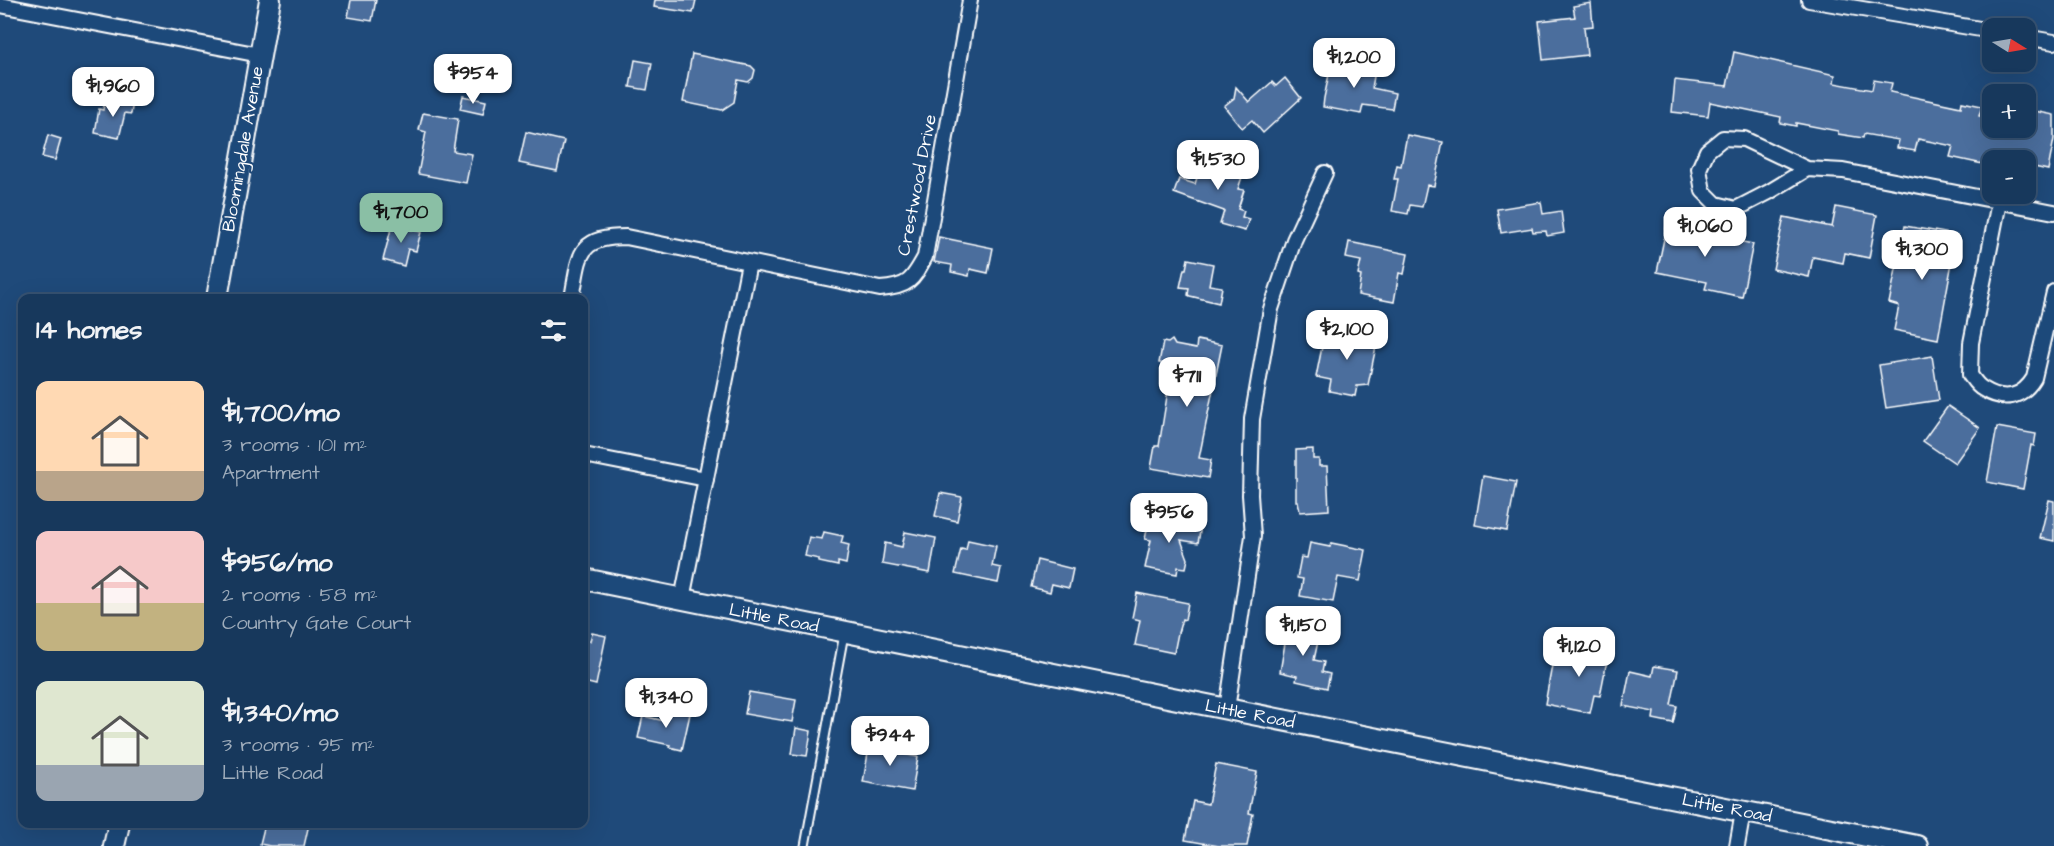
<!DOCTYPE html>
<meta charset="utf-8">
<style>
body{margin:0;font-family:"Architects Daughter",sans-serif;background:#244365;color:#f1f3f6;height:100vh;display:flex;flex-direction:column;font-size:22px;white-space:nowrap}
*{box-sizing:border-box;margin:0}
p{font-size:20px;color:#9eacbb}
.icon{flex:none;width:33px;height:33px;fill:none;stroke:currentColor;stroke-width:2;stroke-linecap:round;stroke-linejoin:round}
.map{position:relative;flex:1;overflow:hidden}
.details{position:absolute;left:18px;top:294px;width:570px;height:534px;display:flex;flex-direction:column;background:#17385c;border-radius:12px;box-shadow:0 6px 24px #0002,0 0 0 2px #365272}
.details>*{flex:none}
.needle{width:39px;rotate:101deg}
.buttons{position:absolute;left:1982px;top:18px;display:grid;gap:12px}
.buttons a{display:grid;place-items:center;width:54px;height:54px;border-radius:12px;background:#17385c;box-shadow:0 6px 24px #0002,0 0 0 2px #365272;font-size:30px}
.price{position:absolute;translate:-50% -51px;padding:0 14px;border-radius:12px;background:#fff;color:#222;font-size:20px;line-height:39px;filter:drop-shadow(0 2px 3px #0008)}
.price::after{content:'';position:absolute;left:50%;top:36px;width:18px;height:14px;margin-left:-9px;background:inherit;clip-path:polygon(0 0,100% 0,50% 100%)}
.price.on{background:#8abfa5;color:#111}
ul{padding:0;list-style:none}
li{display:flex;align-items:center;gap:18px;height:150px;padding:0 18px}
li span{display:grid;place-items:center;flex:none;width:168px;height:120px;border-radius:12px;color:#555}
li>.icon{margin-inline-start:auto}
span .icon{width:72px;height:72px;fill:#fffc;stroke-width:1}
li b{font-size:26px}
h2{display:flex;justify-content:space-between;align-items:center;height:72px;padding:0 18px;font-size:26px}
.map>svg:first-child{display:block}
.building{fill:#4c6e9d;stroke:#fff;stroke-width:1.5}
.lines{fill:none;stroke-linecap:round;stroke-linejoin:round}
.lane-casing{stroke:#fff;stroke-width:11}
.street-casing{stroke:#fff;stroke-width:18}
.secondary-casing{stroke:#fff;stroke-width:24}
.lane{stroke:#1f4a7a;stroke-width:7}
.street{stroke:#1f4a7a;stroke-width:14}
.secondary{stroke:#1f4a7a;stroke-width:20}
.labels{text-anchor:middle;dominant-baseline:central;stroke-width:4.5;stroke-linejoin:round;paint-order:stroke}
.street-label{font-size:18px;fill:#fff;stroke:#1f4a7a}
</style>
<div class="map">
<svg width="2054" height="846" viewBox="0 0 2054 846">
<rect width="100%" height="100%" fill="#1f4a7a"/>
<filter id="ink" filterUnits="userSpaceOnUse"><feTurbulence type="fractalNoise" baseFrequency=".0167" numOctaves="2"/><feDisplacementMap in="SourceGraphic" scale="12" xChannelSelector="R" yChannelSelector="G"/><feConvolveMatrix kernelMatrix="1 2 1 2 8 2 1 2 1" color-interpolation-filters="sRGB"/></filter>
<g filter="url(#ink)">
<g class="building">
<path d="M351,0H376L372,21L348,17Z"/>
<path d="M655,0H696L693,13L654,7Z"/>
<path d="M1591,3L1593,26L1584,27L1587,55L1543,60L1539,21L1575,17L1573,6Z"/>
<path d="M1734,52L1835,75L1834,83L1872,90L1874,80L1892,83L1890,92L1961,107L1962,102L1982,106L1979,116L1992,118V128H2025V109L2054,115V139L2048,170L2025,165V160H1992V166L1950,157L1953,146L1918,139L1915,151L1897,148L1899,140L1864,134L1863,138L1838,134V131L1796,123V126L1780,123L1781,117L1710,102L1708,116L1672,112L1675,80L1727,86Z"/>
<path d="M692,54L751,66L755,70L753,78L748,82L738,80L734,102L722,110L683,102Z"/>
<path d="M635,60L652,63L647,90L630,87Z"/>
<path d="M1332,60L1361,66L1362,63L1376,65L1372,88L1395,93L1392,109L1363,105L1361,114L1323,107L1324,98Z"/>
<path d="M1285,78L1301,98L1263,133L1252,120L1242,128L1224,106L1234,98L1236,87L1249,102L1272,82L1276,86Z"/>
<path d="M463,96L486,101L483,114L460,109Z"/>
<path d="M112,98L133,102L131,114L125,113L119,138L95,133L99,109L103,110L104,105L110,106Z"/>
<path d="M423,113L458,119L453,151L472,154L466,183L418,174L426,132L419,130Z"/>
<path d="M526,132L564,141L557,171L519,163Z"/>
<path d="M48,135L61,139L55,160L42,157Z"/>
<path d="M1407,135L1443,142L1434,186L1427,185L1422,207L1410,205L1408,214L1392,211L1398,179H1394L1397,165L1401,166Z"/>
<path d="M1212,157L1245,168L1238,189L1244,190L1238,209L1244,211L1242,217L1249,219L1245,231L1220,224L1224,211L1174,193L1179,179L1195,184L1202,162L1210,165Z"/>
<path d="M1541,202L1543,214L1561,211L1564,233L1547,236L1546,231L1533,232L1532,228L1501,233L1497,209Z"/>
<path d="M1836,207L1877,215L1869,258L1845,253L1843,263L1813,257L1809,277L1773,269L1784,217L1832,227Z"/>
<path d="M1668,220L1704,228L1703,234L1753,244L1742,297L1705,289L1707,282L1657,272Z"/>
<path d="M392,225L421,232L416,251L408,249L404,266L383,260Z"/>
<path d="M1905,226L1957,235L1938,339L1894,330L1899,306L1889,303Z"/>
<path d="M939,237L993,248L988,273L970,269L969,276L951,272L952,265L934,262Z"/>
<path d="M1349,242L1408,254L1404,274L1399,273L1394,302L1358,295L1361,276L1358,275L1361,261L1346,258Z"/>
<path d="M1188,259L1213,264L1209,285L1222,287L1219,303L1190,296L1188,295L1189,288L1180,287L1184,269H1186Z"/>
<path d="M1356,330L1372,333L1371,336L1378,337L1368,385L1357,386L1355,396L1329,391L1331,380L1316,377L1325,332L1340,335V332L1355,334Z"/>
<path d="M1172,340L1175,345L1196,349L1197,340L1222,345L1199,458L1211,460L1208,478L1151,468L1155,446H1159L1172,365L1159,363L1163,342L1168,343Z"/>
<path d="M1932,356L1939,400L1886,408L1879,365Z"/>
<path d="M1948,406L1980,428L1955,463L1923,441Z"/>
<path d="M1997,427L2036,434L2034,446L2031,445L2023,489L1987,482Z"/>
<path d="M1313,449V459H1319V466H1327L1329,510L1300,512L1298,501H1296V450Z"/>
<path d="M1483,476L1516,482L1507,531L1475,525Z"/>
<path d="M940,493L962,497L957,521L935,516Z"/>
<path d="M2049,500L2054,501V541L2040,538Z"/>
<path d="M1150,516L1201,526L1198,543L1181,540L1188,559L1186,568L1178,567L1177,574L1145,568L1151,540L1145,539Z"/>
<path d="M824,532L843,536L841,543L849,545L846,564L838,562V566L819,562V559L805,556L809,537L822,539Z"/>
<path d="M905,532L936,538L930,573L882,564L885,543L902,547Z"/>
<path d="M968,540L996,546L992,566L1001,568L998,583L955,574L961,549L966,550Z"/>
<path d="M1310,543L1330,547L1331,543L1366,550L1360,581L1338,577L1333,602L1300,596L1303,579L1297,578L1301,557L1307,558Z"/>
<path d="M1037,560L1073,569L1069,588L1052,584L1050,592L1031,587Z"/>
<path d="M1137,593L1188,603L1185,620L1182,619L1178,633L1174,653L1135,645L1140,620L1132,618Z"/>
<path d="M1288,626L1320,632L1314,660L1324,662L1322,672L1330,674L1327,688L1296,681L1297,676L1280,672Z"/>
<path d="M592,633L606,636L596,685L584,682V640L590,641Z"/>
<path d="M1588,636L1611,640L1600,696L1594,695L1590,713L1545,704L1553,660L1577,665L1580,647L1586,648Z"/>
<path d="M1654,666L1678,670L1671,705L1677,706L1673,723L1653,719L1654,712L1623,706L1630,671L1652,676Z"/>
<path d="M749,692L796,700L792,722L745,714Z"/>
<path d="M668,709L690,714L682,750L669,747L670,745L638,738L643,716L665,721Z"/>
<path d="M796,728L811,731L807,756L792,754Z"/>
<path d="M870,742L899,747L897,753L918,757L912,791L863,782Z"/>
<path d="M1216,764L1257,772L1249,813L1253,814L1247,846H1219L1185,840L1193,801L1208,804Z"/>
<path d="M265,824H309L304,846H270L260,844Z"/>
</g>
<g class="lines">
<g class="lane-casing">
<path id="lane" d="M805,846L844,634"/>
</g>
<g class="street-casing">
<g id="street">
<path d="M1809,0L1992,31"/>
<path d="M0,5L260,55"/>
<path d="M2025,37L2054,42"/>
<path d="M1807,169L1769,192L1736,209L1716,204L1703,191L1699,169L1707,151L1723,138L1744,139L1807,169L1843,171L2054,212"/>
<path d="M1999,202L1971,343L1970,375C1973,379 1977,386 1983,389C2004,402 2022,398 2034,378L2054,292"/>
<path d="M572,298C580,256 576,237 626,237L880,289C908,287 912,281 925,257L970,0"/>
<path d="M584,455L706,479"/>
<path d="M682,599L749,263"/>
<path d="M1227,709L1253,536L1250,495L1252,419L1271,309L1294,240L1325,173"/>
<path d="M1737,846L1743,812"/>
</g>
</g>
<g class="secondary-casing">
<g id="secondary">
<path d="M217,298L270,0"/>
<path d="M584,579L1227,709L1917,846"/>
<path d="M114,846L119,824"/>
</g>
</g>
<use href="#lane" class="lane"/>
<use href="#street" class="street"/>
<use href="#secondary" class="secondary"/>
</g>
</g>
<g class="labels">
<g class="street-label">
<text transform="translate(243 149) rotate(-80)">Bloomingdale Avenue</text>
<text transform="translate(917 185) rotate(-79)">Crestwood Drive</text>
<text transform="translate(774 618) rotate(11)">Little Road</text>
<text transform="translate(1250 714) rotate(11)">Little Road</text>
<text transform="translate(1727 808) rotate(11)">Little Road</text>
</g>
</g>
</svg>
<div class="buttons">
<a><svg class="needle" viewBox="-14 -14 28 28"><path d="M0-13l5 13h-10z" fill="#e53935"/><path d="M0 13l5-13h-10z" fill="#9eacbb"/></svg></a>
<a>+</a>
<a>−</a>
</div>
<b class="price" style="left:1354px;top:89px">$1,200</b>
<b class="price" style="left:473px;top:105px">$954</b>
<b class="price" style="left:113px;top:118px">$1,960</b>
<b class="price" style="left:1218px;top:191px">$1,530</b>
<b class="price on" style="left:401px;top:244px">$1,700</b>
<b class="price" style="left:1705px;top:258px">$1,060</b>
<b class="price" style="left:1922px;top:281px">$1,300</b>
<b class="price" style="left:1347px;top:361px">$2,100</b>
<b class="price" style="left:1187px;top:408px">$711</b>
<b class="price" style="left:1169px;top:544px">$956</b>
<b class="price" style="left:1303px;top:657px">$1,150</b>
<b class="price" style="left:1579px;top:678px">$1,120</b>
<b class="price" style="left:666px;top:729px">$1,340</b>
<b class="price" style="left:890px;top:767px">$944</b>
<section class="details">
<h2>14 homes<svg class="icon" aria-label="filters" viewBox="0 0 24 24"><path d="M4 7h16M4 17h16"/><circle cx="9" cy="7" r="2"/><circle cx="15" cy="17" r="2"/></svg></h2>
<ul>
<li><span style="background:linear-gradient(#ffd9b3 75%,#b9a48a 0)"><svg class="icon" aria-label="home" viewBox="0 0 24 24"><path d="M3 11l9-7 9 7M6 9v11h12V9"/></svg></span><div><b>$1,700/mo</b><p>3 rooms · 101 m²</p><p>Apartment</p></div></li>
<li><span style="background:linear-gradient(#f6c9c9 60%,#c2b280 0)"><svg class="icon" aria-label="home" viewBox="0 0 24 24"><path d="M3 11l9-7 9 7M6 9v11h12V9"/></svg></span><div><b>$956/mo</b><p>2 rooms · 58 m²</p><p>Country Gate Court</p></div></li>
<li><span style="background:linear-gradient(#dfe7d0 70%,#9aa5b1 0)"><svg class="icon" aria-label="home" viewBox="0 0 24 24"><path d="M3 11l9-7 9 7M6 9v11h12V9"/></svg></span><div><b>$1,340/mo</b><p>3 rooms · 95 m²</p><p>Little Road</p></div></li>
</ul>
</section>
</div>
